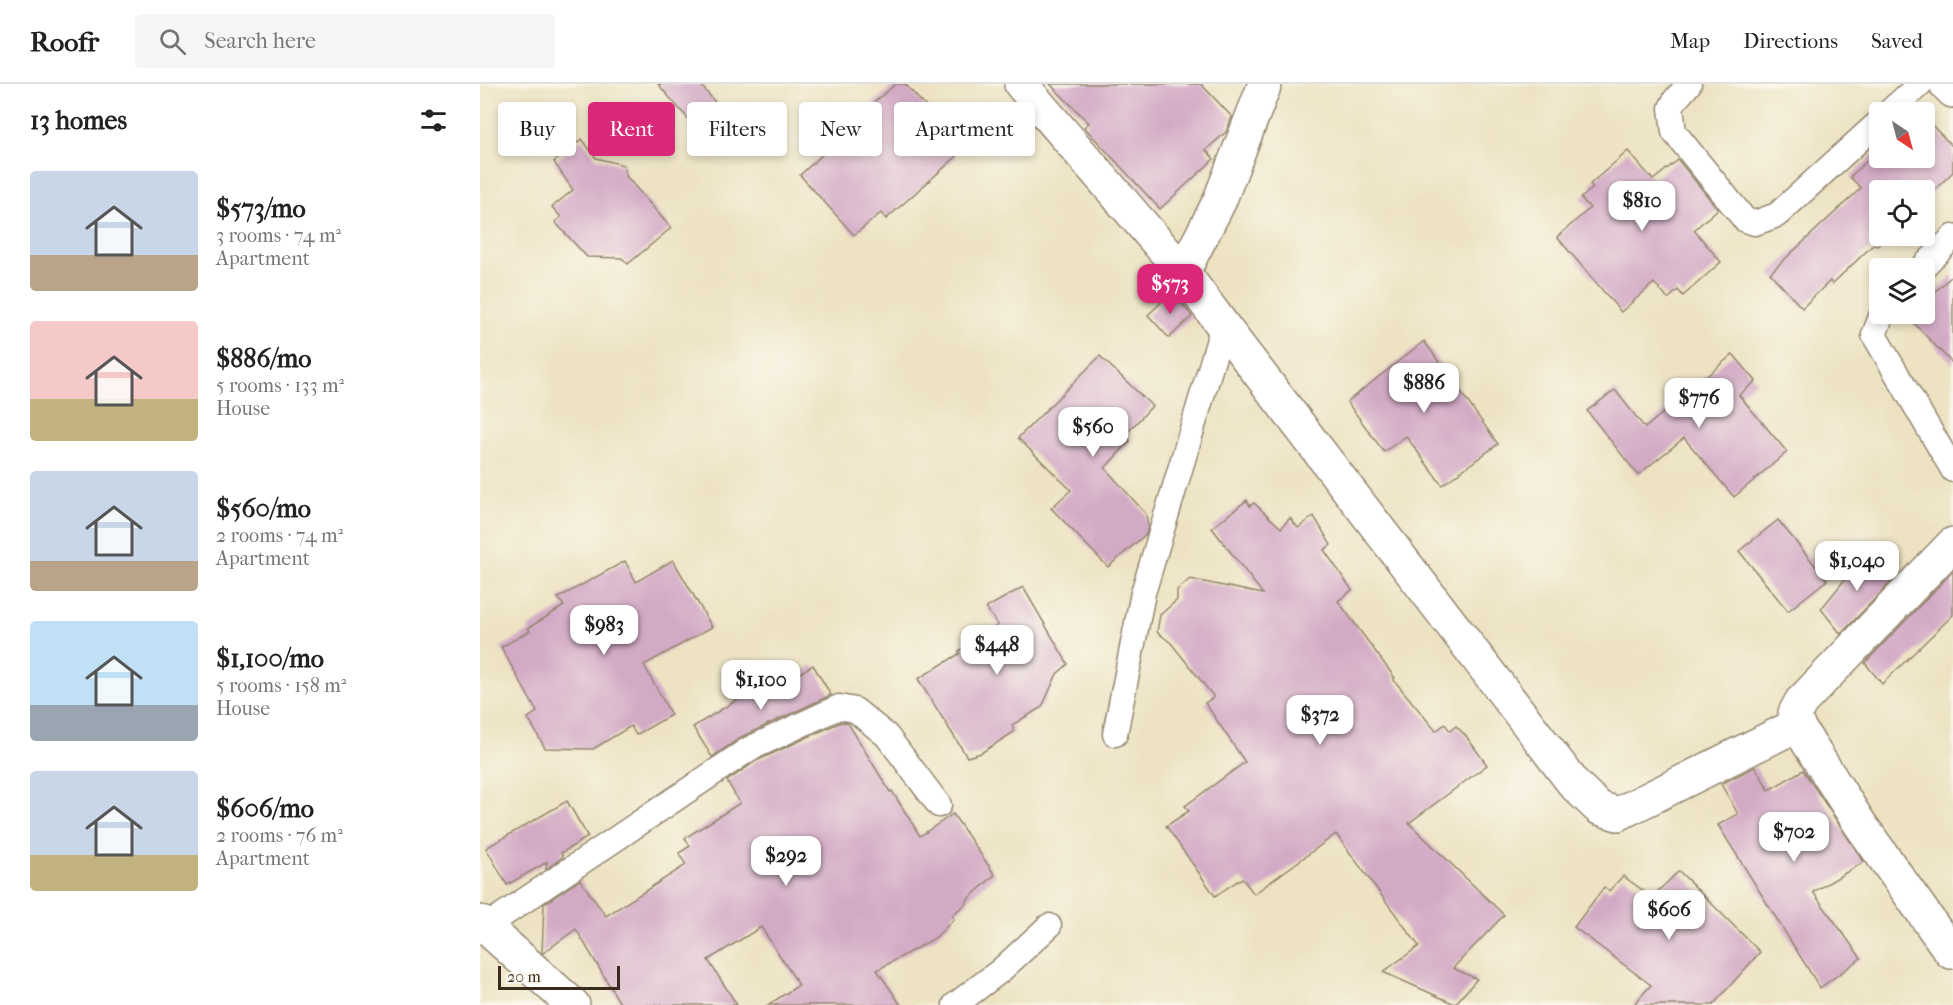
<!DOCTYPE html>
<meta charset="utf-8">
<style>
body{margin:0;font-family:"IM FELL French Canon",serif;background:#f6f6f6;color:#222;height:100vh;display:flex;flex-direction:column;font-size:22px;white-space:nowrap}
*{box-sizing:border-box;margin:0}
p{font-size:20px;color:#767676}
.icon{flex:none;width:33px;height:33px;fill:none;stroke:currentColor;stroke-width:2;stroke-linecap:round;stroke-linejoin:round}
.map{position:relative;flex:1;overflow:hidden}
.sheet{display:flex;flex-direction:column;background:#fff;width:480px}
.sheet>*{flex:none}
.guide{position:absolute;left:18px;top:18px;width:570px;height:54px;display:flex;gap:12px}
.needle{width:39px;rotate:144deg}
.buttons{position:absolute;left:1389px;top:18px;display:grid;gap:12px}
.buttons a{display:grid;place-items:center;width:66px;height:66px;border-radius:6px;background:#fff;box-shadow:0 3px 9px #0003;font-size:30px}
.scale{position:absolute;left:18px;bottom:15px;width:122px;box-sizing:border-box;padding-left:6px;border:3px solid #3b2a1e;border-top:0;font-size:16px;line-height:21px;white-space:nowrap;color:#3b2a1e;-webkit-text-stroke:4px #fbf7ec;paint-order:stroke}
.price{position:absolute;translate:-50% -51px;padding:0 14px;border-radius:12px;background:#fff;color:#222;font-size:20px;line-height:39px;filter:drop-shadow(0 2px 3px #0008)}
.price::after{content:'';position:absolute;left:50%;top:36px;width:18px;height:14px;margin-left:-9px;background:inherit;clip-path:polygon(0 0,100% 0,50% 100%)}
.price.current{background:#db2777;color:#fff}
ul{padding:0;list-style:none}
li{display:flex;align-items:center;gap:18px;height:150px;padding:0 30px}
li span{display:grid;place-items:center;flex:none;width:168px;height:120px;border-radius:6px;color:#555}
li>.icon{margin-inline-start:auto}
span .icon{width:72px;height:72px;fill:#fffc;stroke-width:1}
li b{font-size:26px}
h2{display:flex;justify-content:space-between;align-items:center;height:72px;padding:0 30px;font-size:26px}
.pill{padding:0 21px;border-radius:6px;background:#fff;box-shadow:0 3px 9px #0003;font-size:21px;line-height:54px}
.pill.current{background:#db2777;color:#fff}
header{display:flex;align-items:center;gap:36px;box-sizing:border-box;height:84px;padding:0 30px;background:#fff;border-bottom:2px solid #e0e0e0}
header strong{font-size:28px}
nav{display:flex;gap:33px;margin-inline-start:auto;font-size:21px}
.search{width:420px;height:54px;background:#f6f6f6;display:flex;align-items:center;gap:15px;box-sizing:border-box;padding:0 21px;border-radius:6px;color:#767676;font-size:22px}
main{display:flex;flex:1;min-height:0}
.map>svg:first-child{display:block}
.building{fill:#d3aac6}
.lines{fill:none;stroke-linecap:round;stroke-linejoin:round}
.service-casing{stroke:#948670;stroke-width:27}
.minor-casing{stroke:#948670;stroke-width:36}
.tertiary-casing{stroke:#948670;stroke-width:36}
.service{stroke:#fff;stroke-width:24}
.minor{stroke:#fff;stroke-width:33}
.tertiary{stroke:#fff;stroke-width:33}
</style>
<header>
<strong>Roofr</strong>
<div class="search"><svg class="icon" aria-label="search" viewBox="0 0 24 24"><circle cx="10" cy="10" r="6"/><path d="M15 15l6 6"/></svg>Search here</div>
<nav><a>Map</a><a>Directions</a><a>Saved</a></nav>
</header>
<main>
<section class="sheet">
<h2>13 homes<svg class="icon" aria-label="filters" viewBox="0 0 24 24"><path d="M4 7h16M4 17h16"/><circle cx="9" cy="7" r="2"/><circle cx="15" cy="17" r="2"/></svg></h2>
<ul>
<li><span style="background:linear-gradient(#c9d6e8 70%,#b9a48a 0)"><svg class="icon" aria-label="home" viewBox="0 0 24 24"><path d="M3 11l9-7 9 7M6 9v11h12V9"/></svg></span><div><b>$573/mo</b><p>3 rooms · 74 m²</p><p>Apartment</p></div></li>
<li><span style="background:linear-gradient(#f6c9c9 65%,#c2b280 0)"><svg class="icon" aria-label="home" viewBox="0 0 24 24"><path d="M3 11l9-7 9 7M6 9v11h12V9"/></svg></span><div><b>$886/mo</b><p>5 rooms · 133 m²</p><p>House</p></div></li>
<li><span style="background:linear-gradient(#c9d6e8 75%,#b9a48a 0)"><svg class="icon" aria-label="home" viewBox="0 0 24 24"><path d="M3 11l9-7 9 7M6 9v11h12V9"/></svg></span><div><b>$560/mo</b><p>2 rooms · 74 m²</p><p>Apartment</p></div></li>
<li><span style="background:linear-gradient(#bfe0f5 70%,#9aa5b1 0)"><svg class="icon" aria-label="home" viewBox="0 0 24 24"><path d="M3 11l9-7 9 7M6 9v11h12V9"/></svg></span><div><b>$1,100/mo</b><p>5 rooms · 158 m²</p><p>House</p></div></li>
<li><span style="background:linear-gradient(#c9d6e8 70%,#c2b280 0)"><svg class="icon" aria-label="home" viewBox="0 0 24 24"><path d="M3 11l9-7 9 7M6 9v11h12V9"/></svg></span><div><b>$606/mo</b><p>2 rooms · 76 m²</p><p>Apartment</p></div></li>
</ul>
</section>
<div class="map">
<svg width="1473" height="921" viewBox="0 0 1473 921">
<rect width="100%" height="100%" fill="#fbf7ec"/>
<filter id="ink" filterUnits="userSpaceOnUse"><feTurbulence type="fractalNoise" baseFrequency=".0167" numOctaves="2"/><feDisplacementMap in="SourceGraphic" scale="12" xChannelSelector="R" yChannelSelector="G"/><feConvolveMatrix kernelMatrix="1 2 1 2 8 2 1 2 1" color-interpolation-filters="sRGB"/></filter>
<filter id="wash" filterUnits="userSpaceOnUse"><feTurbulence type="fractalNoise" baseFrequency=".008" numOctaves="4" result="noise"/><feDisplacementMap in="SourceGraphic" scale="24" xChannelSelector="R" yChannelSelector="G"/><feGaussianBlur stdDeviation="1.35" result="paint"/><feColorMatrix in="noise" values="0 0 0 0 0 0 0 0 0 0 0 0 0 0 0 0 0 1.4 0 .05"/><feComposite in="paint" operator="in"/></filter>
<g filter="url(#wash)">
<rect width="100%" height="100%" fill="#ede3c3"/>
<g id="blocks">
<g class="building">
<path d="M178,0H220L245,30L222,51Z"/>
<path d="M416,0H425L481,61L474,70L476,73L406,135L401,129L374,151L320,91L381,35L380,30Z"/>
<path d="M570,0H721L752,33L746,48L726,66L734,75L680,125L604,43L609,39Z"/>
<path d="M1444,33L1473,63V88L1444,116V106H1400V152H1408L1397,162L1394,160L1352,200L1350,197L1322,224L1290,189L1381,104L1370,93L1400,64V74H1444Z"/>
<path d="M102,55L116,74L144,81L146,92L191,144L148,180L142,174L107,173L75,138L81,133L72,123L93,106L74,78Z"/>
<path d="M1148,67L1173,96L1198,76L1238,125L1214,146L1241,178L1203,212L1198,206L1188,215L1174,199L1141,228L1077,153L1110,124L1101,114L1113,104L1110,100Z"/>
<path d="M1473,191V280L1428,233L1432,230H1444V218Z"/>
<path d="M692,208L712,232L689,254L668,231Z"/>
<path d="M944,257L1018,360L962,401L926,352L904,368L867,318Z"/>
<path d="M1253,270L1276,297L1259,311L1307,368L1254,413L1204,354L1158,391L1107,327L1135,306L1165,344Z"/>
<path d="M620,272L672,322L647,349L650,357L625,384L666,430L668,443L666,450L628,483L571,424L591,406L538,354Z"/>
<path d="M767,416L770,422L774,419L801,444L810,434L818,444L834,432L851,461L844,466L872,506L858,517L915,594L913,595L956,647L965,640L970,647L976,642L986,652L1007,681L929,739L1024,831L973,884L997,895L975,920L903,888L939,862L856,750L774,810L762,794L735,812L686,742L709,727L705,722L765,678L725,619L734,613L691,559L677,548L680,531L697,516V506L710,495L783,510L732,444Z"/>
<path d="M1298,436L1347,496L1308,527L1259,467Z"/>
<path d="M1387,468L1404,479L1414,495L1361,550L1341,525Z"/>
<path d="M193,476L232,543L164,581L191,631L156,651L151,642L113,665L65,664L48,634L57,628L21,563L50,547L48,544L84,522L78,514L145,477L156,498Z"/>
<path d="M1473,487V531L1402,600L1385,579Z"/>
<path d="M543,503L588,580L577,590L562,623L532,641L534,648L501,669L487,673L438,595L479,570V567L518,541L506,524Z"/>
<path d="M333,581L351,611L263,652L232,673L213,643L263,612L279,614Z"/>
<path d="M361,638L368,639L410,708L412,707L440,752L473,730L515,791L488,815L487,819L472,831L474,835L455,854L397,886L421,921H288L319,901L281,843L228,876L257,921H141L96,845L63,869L62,868L64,820L100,796L126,832L206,781L199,769L210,762L205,754L260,719L247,697L276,677Z"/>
<path d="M1275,683L1289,706L1323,686L1384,778L1333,808L1381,874L1340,904L1238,741L1258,730L1241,700Z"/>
<path d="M87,717L108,753L81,769L83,773L66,785L67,778L27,801L6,764Z"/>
<path d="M1199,787L1280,868L1233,921H1153L1171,901L1094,843L1124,803L1129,807L1143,792L1172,813Z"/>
</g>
</g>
</g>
<g filter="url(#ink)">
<use href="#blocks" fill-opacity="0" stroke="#948670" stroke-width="1.5"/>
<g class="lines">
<g class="service-casing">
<g id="service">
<path d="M1209,0L1195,16L1191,24L1194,48L1265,136L1275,139L1297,131L1400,37"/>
<path d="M1409,28L1440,0"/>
<path d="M1442,184L1473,153"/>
<path d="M1402,230L1394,251L1473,386"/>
<path d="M635,650L663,509L743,242"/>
<path d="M5,843L269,665L359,623L375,626L407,652L459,721"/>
<path d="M475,921L520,887L569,842"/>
</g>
</g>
<g class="minor-casing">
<g id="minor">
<path d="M541,0L703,188L743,242L1094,700L1119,724L1138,730L1317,641"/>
<path d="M703,188L739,118L785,0"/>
<path d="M0,838L93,921"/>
<path d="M1471,868L1380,740L1317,641L1315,629L1321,618L1473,460"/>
</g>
</g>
<g class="tertiary-casing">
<path id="tertiary" d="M1466,0L1473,7"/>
</g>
<use href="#service" class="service"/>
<use href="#minor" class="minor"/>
<use href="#tertiary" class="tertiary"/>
</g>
</g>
</svg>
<div class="buttons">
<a><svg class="needle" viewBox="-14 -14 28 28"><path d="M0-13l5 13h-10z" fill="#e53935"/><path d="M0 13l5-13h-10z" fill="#767676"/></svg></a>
<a><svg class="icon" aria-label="locate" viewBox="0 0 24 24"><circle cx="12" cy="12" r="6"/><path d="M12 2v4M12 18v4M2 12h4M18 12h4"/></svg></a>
<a><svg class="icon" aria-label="layers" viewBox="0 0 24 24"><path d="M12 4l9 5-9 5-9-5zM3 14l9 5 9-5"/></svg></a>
</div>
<div class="scale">20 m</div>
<b class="price" style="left:1162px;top:148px">$810</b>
<b class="price current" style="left:690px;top:231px">$573</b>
<b class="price" style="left:944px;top:330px">$886</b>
<b class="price" style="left:1219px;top:345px">$776</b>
<b class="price" style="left:613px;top:374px">$560</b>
<b class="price" style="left:1377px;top:508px">$1,040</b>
<b class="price" style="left:124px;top:572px">$983</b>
<b class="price" style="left:517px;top:592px">$448</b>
<b class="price" style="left:281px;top:627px">$1,100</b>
<b class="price" style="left:840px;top:662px">$372</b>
<b class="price" style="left:1314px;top:779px">$702</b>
<b class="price" style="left:306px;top:803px">$292</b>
<b class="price" style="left:1189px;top:857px">$606</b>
<div class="guide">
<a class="pill">Buy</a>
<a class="pill current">Rent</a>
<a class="pill">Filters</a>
<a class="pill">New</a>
<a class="pill">Apartment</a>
</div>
</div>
</main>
